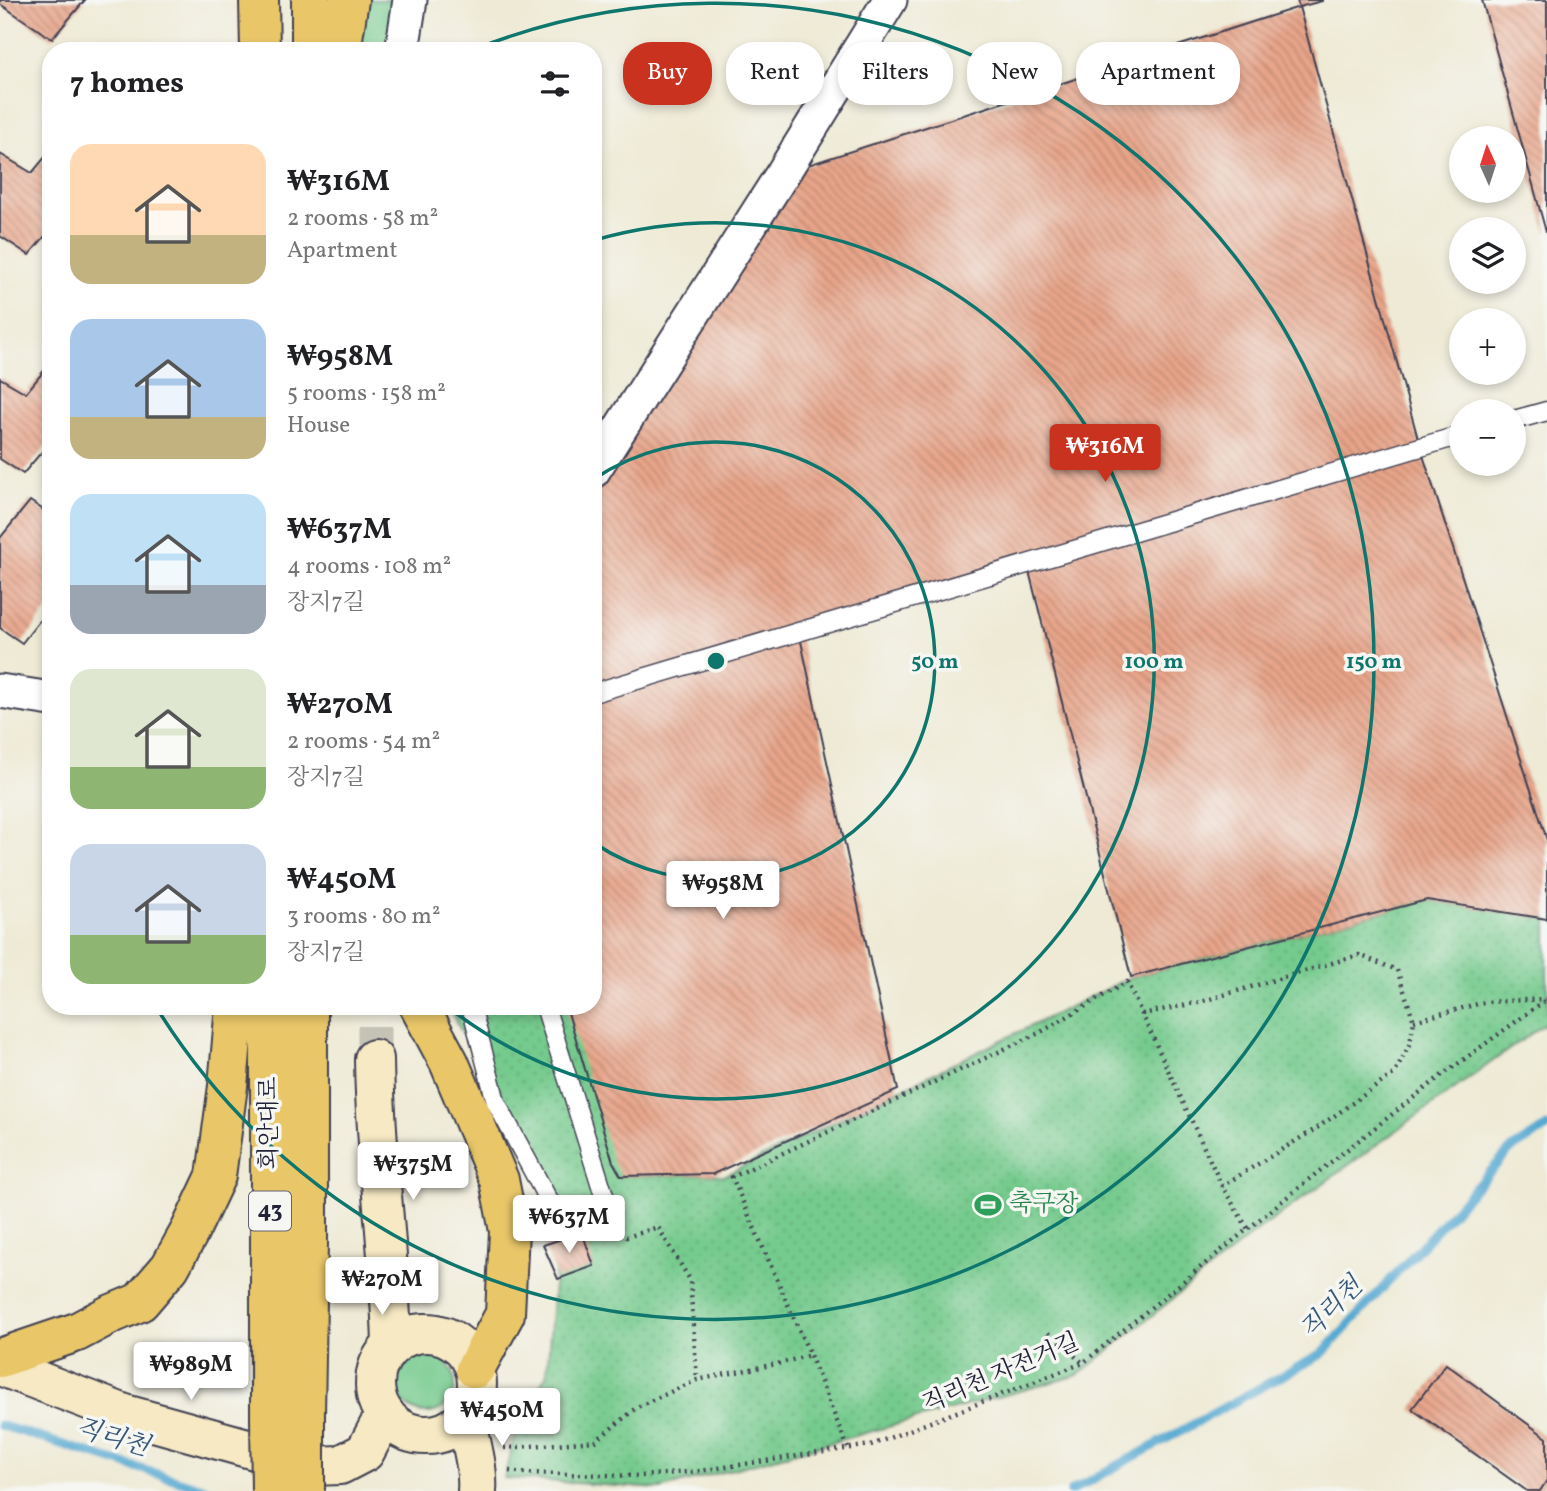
<!DOCTYPE html>
<meta charset="utf-8">
<style>
body{margin:0;font-family:Vollkorn,"Noto Serif KR",serif;background:#f6f6f6;color:#202124;height:100vh;display:flex;flex-direction:column;font-size:26px;white-space:nowrap}
*{box-sizing:border-box;margin:0}
p{font-size:23px;color:#757577}
.icon{flex:none;width:38px;height:38px;fill:none;stroke:currentColor;stroke-width:2;stroke-linecap:round;stroke-linejoin:round}
.map{position:relative;flex:1;overflow:hidden}
.drawer{position:absolute;left:42px;top:42px;width:560px;height:973px;display:flex;flex-direction:column;background:#fff;border-radius:28px;box-shadow:0 4px 10px #0003}
.drawer>*{flex:none}
.banner{position:absolute;left:623px;top:42px;width:665px;height:63px;display:flex;gap:14px}
.needle{width:46px;rotate:357deg}
.tools{position:absolute;left:1449px;top:126px;display:grid;gap:14px}
.tools a{display:grid;place-items:center;width:77px;height:77px;border-radius:50%;background:#fff;box-shadow:0 4px 10px #0003;font-size:35px}
.price{position:absolute;translate:-50% -60px;padding:0 16px;border-radius:7px;background:#fff;color:#222;font-size:23px;line-height:46px;filter:drop-shadow(0 2px 4px #0008)}
.price::after{content:'';position:absolute;left:50%;top:42px;width:21px;height:16px;margin-left:-10px;background:inherit;clip-path:polygon(0 0,100% 0,50% 100%)}
.price.on{background:#c8321e;color:#fff}
ul{padding:0;list-style:none}
li{display:flex;align-items:center;gap:21px;height:175px;padding:0 28px}
li span{display:grid;place-items:center;flex:none;width:196px;height:140px;border-radius:21px;color:#555}
li>.icon{margin-inline-start:auto}
span .icon{width:84px;height:84px;fill:#fffc;stroke-width:1}
li b{font-size:30px}
h2{display:flex;justify-content:space-between;align-items:center;height:84px;padding:0 28px;font-size:30px}
.chip{padding:0 24px;border-radius:28px;background:#fff;box-shadow:0 4px 10px #0003;font-size:24px;line-height:63px}
.chip.on{background:#c8321e;color:#fff}
.map>svg:first-child{display:block}
.grass{fill:#75ca8d;stroke:#4c7664;stroke-width:2}
.park{fill:url(#park-dots);stroke:#4c7664;stroke-width:2}
.lines{fill:none;stroke-linecap:round;stroke-linejoin:round}
.stream{stroke:#56a9d1;stroke-width:9}
.building{fill:url(#building-back-hatch)}
.street-tunnel{stroke:#c5c2b6;stroke-width:33;stroke-dasharray:33 17;stroke-linecap:butt}
.lane-casing{stroke:#414052;stroke-width:21}
.street-casing{stroke:#414052;stroke-width:37}
.secondary-casing{stroke:#414052;stroke-width:42}
.highway-casing{stroke:#414052;stroke-width:42}
.path{stroke:#414052;stroke-width:4.5;stroke-dasharray:2 5;stroke-linecap:butt}
.lane{stroke:#fff;stroke-width:18}
.street{stroke:#fff;stroke-width:33}
.secondary{stroke:#f6e9c3;stroke-width:38}
.highway{stroke:#e9c769;stroke-width:38}
.highway-bridge-casing{stroke:#414052;stroke-width:42;stroke-linecap:butt}
.highway-bridge{stroke:#e9c769;stroke-width:38}
.ring{fill:none;stroke:#0f766e;stroke-width:3.5}
.labels{text-anchor:middle;dominant-baseline:central;stroke-width:7;stroke-linejoin:round;paint-order:stroke}
.shield{fill:#f6f6f2;stroke:#626272;stroke-width:2}
.shield-label{font-size:23px;font-weight:bold;fill:#22223b}
.street-label{font-size:24px;fill:#22223b;stroke:#f6f6f2}
.leisure-label{font-size:24px;fill:#27864d;stroke:#f6f6f2;text-anchor:start}
.water-label{font-size:26px;font-style:italic;fill:#375877;stroke:#f6f6f2}
.centre{fill:#0f766e;stroke:#f6f6f2;stroke-width:3.5}
.ring-label{font-size:21px;text-anchor:middle;font-weight:bold;fill:#0f766e;stroke:#f6f6f2;stroke-width:7;stroke-linejoin:round;paint-order:stroke}
</style>
<div class="map">
<svg width="1547" height="1491" viewBox="0 0 1547 1491">
<defs>
<pattern id="park-dots" width="8" height="8" patternUnits="userSpaceOnUse" patternTransform="scale(1.75)"><rect width="8" height="8" fill="#75ca8d"/><path d="M2 2h.1M6 6h.1" fill="none" stroke="#65ad7b" stroke-width="1.8" stroke-linecap="round"/></pattern>
<pattern id="building-back-hatch" width="6" height="6" patternUnits="userSpaceOnUse" patternTransform="scale(1.75)"><rect width="6" height="6" fill="#e8a58a"/><path d="M-1 5l2 2M0 0l6 6M5-1l2 2" fill="none" stroke="#bc8672"/></pattern>
</defs>
<rect width="100%" height="100%" fill="#f6f6f2"/>
<filter id="ink" filterUnits="userSpaceOnUse"><feTurbulence type="fractalNoise" baseFrequency=".0143" numOctaves="2"/><feDisplacementMap in="SourceGraphic" scale="14" xChannelSelector="R" yChannelSelector="G"/><feConvolveMatrix kernelMatrix="1 2 1 2 8 2 1 2 1" color-interpolation-filters="sRGB"/></filter>
<filter id="wash" filterUnits="userSpaceOnUse"><feTurbulence type="fractalNoise" baseFrequency=".00686" numOctaves="4" result="noise"/><feDisplacementMap in="SourceGraphic" scale="28" xChannelSelector="R" yChannelSelector="G"/><feGaussianBlur stdDeviation="1.57" result="paint"/><feColorMatrix in="noise" values="0 0 0 0 0 0 0 0 0 0 0 0 0 0 0 0 0 1.4 0 .05"/><feComposite in="paint" operator="in"/></filter>
<g filter="url(#wash)">
<rect width="100%" height="100%" fill="#eeead5"/>
<g class="grass">
<path d="M364,0H396L389,51H356Z"/>
<circle cx="426" cy="1384" r="29"/>
</g>
<path class="park" d="M1427,900L1547,919V1022L1253,1234L1078,1375L660,1489L504,1478L519,1419L547,1374L559,1220L448,1006H568L621,1176L713,1174L724,1176L1131,977Z"/>
<g class="lines">
<g class="stream">
<path d="M0,1425L212,1491"/>
<path d="M1071,1491L1322,1354L1510,1150L1547,1127"/>
</g>
</g>
<g id="blocks">
<g class="building">
<path d="M0,0H85L52,39L0,4Z"/>
<path d="M1297,0H1322V1L1299,7Z"/>
<path d="M1482,0H1547V232H1546Z"/>
<path d="M1299,7L1420,446L1547,840V919L1427,900L1131,977L1027,563L593,689V480L783,173Z"/>
<path d="M51,150V229L29,255L0,236V154L32,173Z"/>
<path d="M51,362V441L23,474L0,459V378L26,393Z"/>
<path d="M30,501L51,515V606L22,643L0,628V538Z"/>
<path d="M799,632L898,1090L713,1174L621,1176L613,1162L566,1006H593V693Z"/>
<path d="M582,1232L594,1266L558,1279L543,1245Z"/>
<path d="M1446,1364L1547,1438V1480L1540,1491H1527L1412,1409Z"/>
</g>
</g>
</g>
<g filter="url(#ink)">
<use href="#blocks" fill-opacity="0" stroke="#414052" stroke-width="2"/>
<g class="lines">
<path class="street-tunnel" d="M374,1059V1006"/>
<g class="lane-casing">
<g id="lane">
<path d="M1514,420L1547,411"/>
<path d="M593,693L1461,435"/>
<path d="M471,1006L496,1102L559,1220H590L607,1205L545,1006"/>
</g>
</g>
<g class="street-casing">
<g id="street">
<path d="M402,51L410,0"/>
<path d="M593,471L783,173L890,0"/>
<path d="M0,691L51,699"/>
</g>
</g>
<g class="secondary-casing">
<g id="secondary">
<path d="M374,1059C375,1155 390,1250 392,1346"/>
<circle cx="426" cy="1384" r="51"/>
<path d="M0,1366L125,1414L312,1466L340,1465L365,1452L385,1414"/>
<path d="M466,1416C470,1441 479,1466 477,1491"/>
</g>
</g>
<g class="highway-casing">
<g id="highway">
<path d="M259,0L260,51"/>
<path d="M311,51V0"/>
<path d="M341,51L349,0"/>
<path d="M419,1006L449,1062L499,1180L509,1231L505,1314L475,1369"/>
<path d="M0,1358L77,1332L109,1315L140,1302L170,1267L190,1231L216,1176L228,1086L235,1006"/>
<path d="M305,1414L308,1243V1006"/>
<path d="M270,1417V1006"/>
</g>
</g>
<g class="path">
<path d="M1142,1014L1200,1002L1359,955L1397,970L1414,1021L1410,1043L1395,1073L1317,1128L1222,1186"/>
<path d="M1414,1021L1485,1002L1546,999"/>
<path d="M613,1231L627,1237L658,1227L690,1280L697,1380"/>
<path d="M1048,1333L1083,1363"/>
<path d="M504,1448L596,1441L637,1407L697,1380L781,1363L810,1355"/>
<path d="M848,1448L810,1355L732,1177L1041,1032L1127,982L1222,1186L1248,1229"/>
<path d="M509,1471L525,1473L641,1476L699,1471L871,1445L1083,1363L1303,1184L1441,1076L1547,999"/>
</g>
<use href="#lane" class="lane"/>
<use href="#street" class="street"/>
<use href="#secondary" class="secondary"/>
<use href="#highway" class="highway"/>
<g class="highway-bridge-casing">
<g id="highway-bridge">
<path d="M270,1417L271,1491"/>
<path d="M305,1491V1414"/>
</g>
</g>
<use href="#highway-bridge" class="highway-bridge"/>
</g>
</g>
<g class="ring">
<path d="M594 479A219 219 0 1 1 594 843"/>
<path d="M595 240A438 438 0 1 1 449 1008"/>
<path d="M475 49A658 658 0 1 1 158 1010"/>
</g>
<defs>
<g id="stadium-bare" transform="scale(2.1)"><path d="M0-5a6.5 5 0 1 0 0 10a6.5 5 0 1 0 0-10ZM-3.5-1.8h7v3.6h-7Z" fill="#2e9e5b" stroke="#f6f6f2" stroke-width="2.5" paint-order="stroke"/></g>
</defs>
<g fill-rule="evenodd">
<use href="#stadium-bare" x="988" y="1205"/>
</g>
<g class="labels">
<rect class="shield" x="249" y="1191.5" width="42" height="39" rx="5"/>
<g class="shield-label">
<text x="270" y="1211">43</text>
</g>
<g class="street-label">
<text transform="translate(270 1123) rotate(-90)">회안대로</text>
<text transform="translate(1001 1374) rotate(-23)">직리천 자전거길</text>
</g>
<g class="leisure-label">
<text x="1009" y="1205">축구장</text>
</g>
<g class="water-label">
<text transform="translate(1332 1309) rotate(-45)">직리천</text>
<text transform="translate(112 1438) rotate(17)">직리천</text>
</g>
</g>
<circle cx="716" cy="661" r="10" class="centre"/>
<g class="ring-label">
<text x="935" y="668">50 m</text>
<text x="1154" y="668">100 m</text>
<text x="1374" y="668">150 m</text>
</g>
</svg>
<div class="tools">
<a><svg class="needle" viewBox="-14 -14 28 28"><path d="M0-13l5 13h-10z" fill="#e53935"/><path d="M0 13l5-13h-10z" fill="#757577"/></svg></a>
<a><svg class="icon" aria-label="layers" viewBox="0 0 24 24"><path d="M12 4l9 5-9 5-9-5zM3 14l9 5 9-5"/></svg></a>
<a>+</a>
<a>−</a>
</div>
<b class="price on" style="left:1105px;top:484px">₩316M</b>
<b class="price" style="left:723px;top:921px">₩958M</b>
<b class="price" style="left:413px;top:1202px">₩375M</b>
<b class="price" style="left:569px;top:1255px">₩637M</b>
<b class="price" style="left:382px;top:1317px">₩270M</b>
<b class="price" style="left:191px;top:1402px">₩989M</b>
<b class="price" style="left:502px;top:1448px">₩450M</b>
<div class="banner">
<a class="chip on">Buy</a>
<a class="chip">Rent</a>
<a class="chip">Filters</a>
<a class="chip">New</a>
<a class="chip">Apartment</a>
</div>
<section class="drawer">
<h2>7 homes<svg class="icon" aria-label="filters" viewBox="0 0 24 24"><path d="M4 7h16M4 17h16"/><circle cx="9" cy="7" r="2"/><circle cx="15" cy="17" r="2"/></svg></h2>
<ul>
<li><span style="background:linear-gradient(#ffd9b3 65%,#c2b280 0)"><svg class="icon" aria-label="home" viewBox="0 0 24 24"><path d="M3 11l9-7 9 7M6 9v11h12V9"/></svg></span><div><b>₩316M</b><p>2 rooms · 58 m²</p><p>Apartment</p></div></li>
<li><span style="background:linear-gradient(#a9c7e8 70%,#c2b280 0)"><svg class="icon" aria-label="home" viewBox="0 0 24 24"><path d="M3 11l9-7 9 7M6 9v11h12V9"/></svg></span><div><b>₩958M</b><p>5 rooms · 158 m²</p><p>House</p></div></li>
<li><span style="background:linear-gradient(#bfe0f5 65%,#9aa5b1 0)"><svg class="icon" aria-label="home" viewBox="0 0 24 24"><path d="M3 11l9-7 9 7M6 9v11h12V9"/></svg></span><div><b>₩637M</b><p>4 rooms · 108 m²</p><p>장지7길</p></div></li>
<li><span style="background:linear-gradient(#dfe7d0 70%,#8fb573 0)"><svg class="icon" aria-label="home" viewBox="0 0 24 24"><path d="M3 11l9-7 9 7M6 9v11h12V9"/></svg></span><div><b>₩270M</b><p>2 rooms · 54 m²</p><p>장지7길</p></div></li>
<li><span style="background:linear-gradient(#c9d6e8 65%,#8fb573 0)"><svg class="icon" aria-label="home" viewBox="0 0 24 24"><path d="M3 11l9-7 9 7M6 9v11h12V9"/></svg></span><div><b>₩450M</b><p>3 rooms · 80 m²</p><p>장지7길</p></div></li>
</ul>
</section>
</div>
